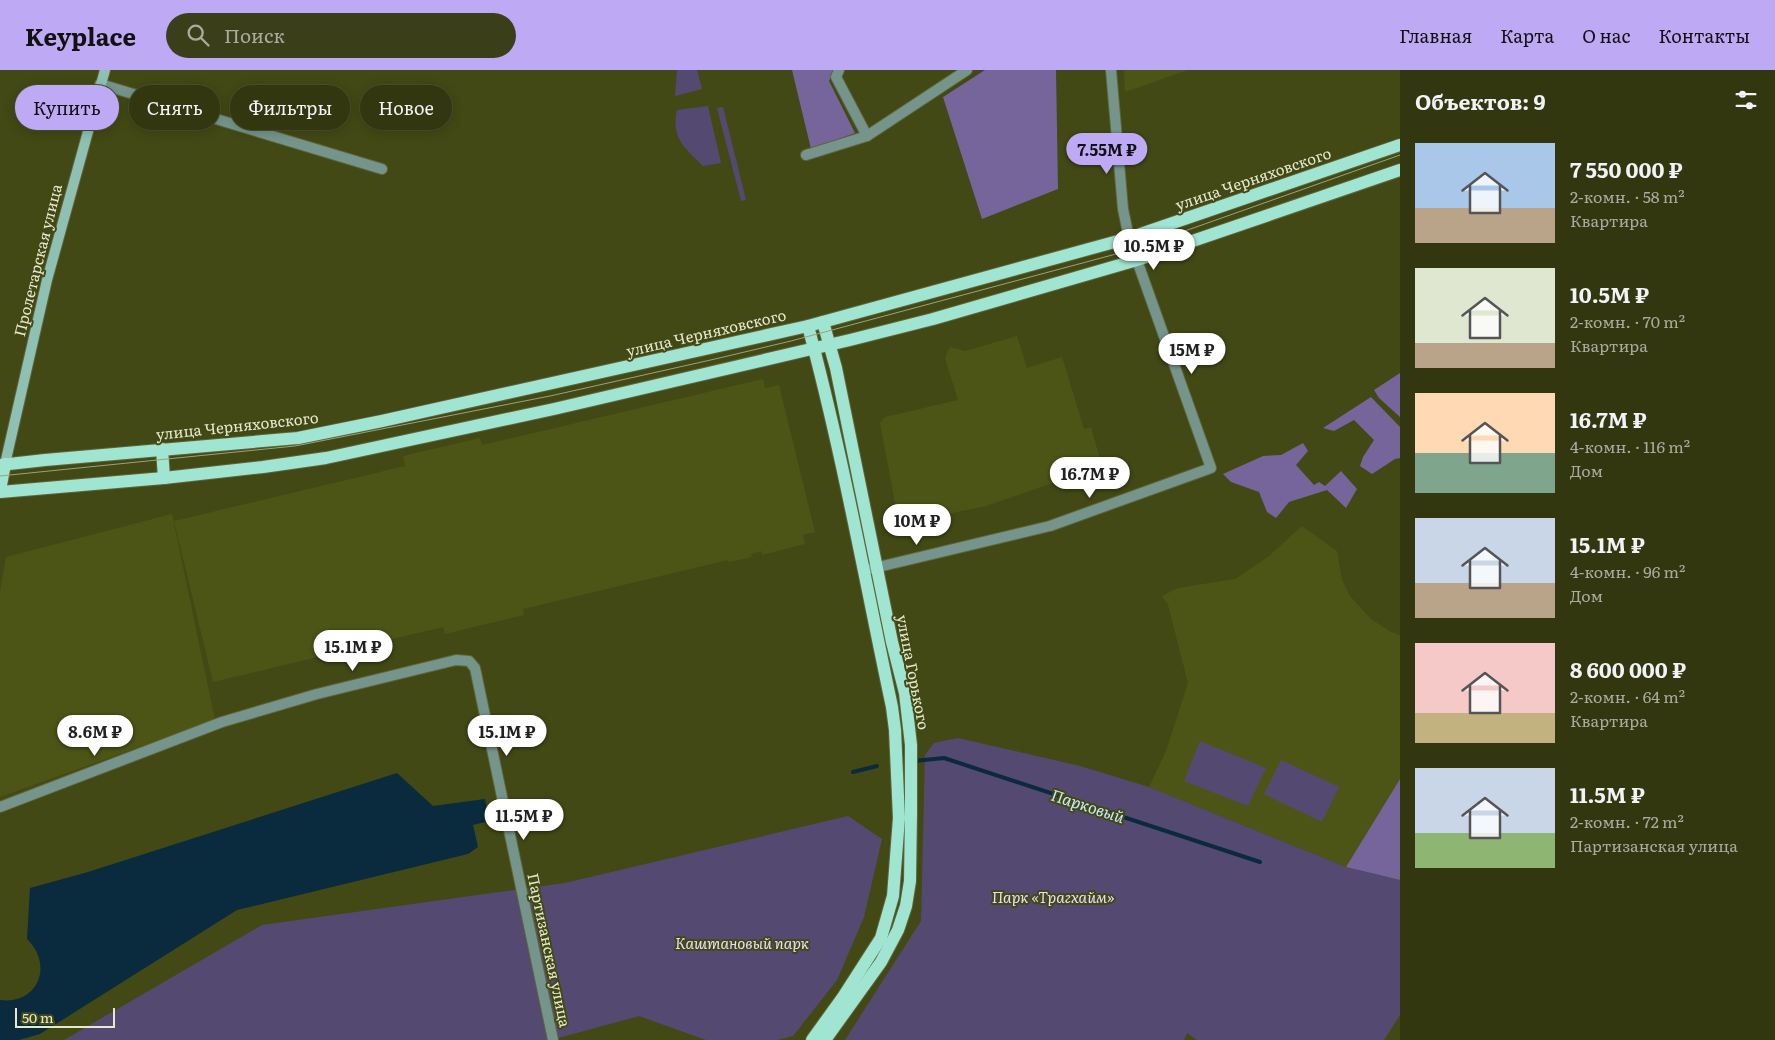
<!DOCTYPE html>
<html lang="ru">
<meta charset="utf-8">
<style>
body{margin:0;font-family:Literata,serif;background:#3a3f19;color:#f1f3f6;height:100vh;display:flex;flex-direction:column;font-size:19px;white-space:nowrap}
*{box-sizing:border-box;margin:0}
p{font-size:16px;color:#a8ac9f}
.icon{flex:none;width:28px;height:28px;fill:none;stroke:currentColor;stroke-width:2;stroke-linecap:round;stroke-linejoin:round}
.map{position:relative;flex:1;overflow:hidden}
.drawer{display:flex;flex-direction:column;background:#323710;width:375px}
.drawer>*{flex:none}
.guide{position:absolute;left:15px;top:15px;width:475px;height:45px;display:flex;gap:10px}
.scale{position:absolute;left:15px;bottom:12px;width:100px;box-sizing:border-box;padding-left:5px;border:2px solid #e5eacf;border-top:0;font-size:14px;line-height:18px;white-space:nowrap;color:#e5eacf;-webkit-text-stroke:4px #424915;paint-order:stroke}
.price{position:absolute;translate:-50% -42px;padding:0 11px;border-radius:18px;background:#fff;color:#222;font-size:16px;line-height:32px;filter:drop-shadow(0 1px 2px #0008)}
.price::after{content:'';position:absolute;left:50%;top:30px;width:15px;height:11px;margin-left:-8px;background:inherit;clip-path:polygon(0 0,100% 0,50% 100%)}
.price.active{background:#bea9f5;color:#111}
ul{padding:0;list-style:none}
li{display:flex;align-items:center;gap:15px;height:125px;padding:0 15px}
li span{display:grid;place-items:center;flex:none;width:140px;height:100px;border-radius:0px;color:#555}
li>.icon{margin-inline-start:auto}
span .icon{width:60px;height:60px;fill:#fffc;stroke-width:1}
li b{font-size:21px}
h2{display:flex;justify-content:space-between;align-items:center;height:60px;padding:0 15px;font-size:21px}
.pill{padding:0 18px;border-radius:22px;background:#323710;box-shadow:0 2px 12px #0003,0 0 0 1px #4d5130;font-size:18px;line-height:45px}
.pill.active{background:#bea9f5;color:#111}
header{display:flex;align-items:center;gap:30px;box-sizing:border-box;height:70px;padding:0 25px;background:#bea9f5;color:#111}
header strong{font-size:24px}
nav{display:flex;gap:28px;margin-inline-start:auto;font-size:18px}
.search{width:350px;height:45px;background:#3a3f19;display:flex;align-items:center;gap:12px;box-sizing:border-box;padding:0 18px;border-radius:28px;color:#a8ac9f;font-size:19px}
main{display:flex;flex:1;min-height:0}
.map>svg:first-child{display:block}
.built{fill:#4c5516}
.green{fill:#544a71}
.forest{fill:#75659b}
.water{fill:#092b3d}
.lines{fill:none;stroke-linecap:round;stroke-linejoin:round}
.stream{stroke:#092b3d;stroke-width:4}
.minor-casing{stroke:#5f6636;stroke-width:12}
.tertiary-casing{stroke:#5f6636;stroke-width:12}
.secondary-casing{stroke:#5f6636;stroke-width:12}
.primary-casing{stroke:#5f6636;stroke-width:14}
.minor{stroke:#75958c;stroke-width:10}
.tertiary{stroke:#75958c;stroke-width:10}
.secondary{stroke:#8ec1b4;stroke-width:10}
.primary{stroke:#a0e4d2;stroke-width:12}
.tram{stroke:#9ba17b;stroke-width:1}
.labels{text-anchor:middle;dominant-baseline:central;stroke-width:4;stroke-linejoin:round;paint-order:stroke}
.street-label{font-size:15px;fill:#e5eacf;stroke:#424915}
.park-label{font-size:15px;font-style:italic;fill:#e5ddff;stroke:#424915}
.water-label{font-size:16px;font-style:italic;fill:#c8e9ff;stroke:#424915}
</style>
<header>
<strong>Keyplace</strong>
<div class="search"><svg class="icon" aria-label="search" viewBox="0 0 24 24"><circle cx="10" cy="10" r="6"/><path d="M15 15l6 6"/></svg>Поиск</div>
<nav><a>Главная</a><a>Карта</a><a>О нас</a><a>Контакты</a></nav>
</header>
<main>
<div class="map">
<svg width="1400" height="970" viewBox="0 0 1400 970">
<rect width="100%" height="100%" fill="#424915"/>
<g class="built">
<path d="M1124,0H1188L1125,22Z"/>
<path d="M1017,266L1027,298L1062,287L1084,359L1091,357L1102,396L986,436L899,454L880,353L885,347L958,330L945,288L950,277L965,281Z"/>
<path d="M763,309L765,318L779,315L815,462L803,465L805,474L762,485L761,481L751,484L752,487L729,492L728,490L523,539L524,545L445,564L443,557L213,612L174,451L405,396L403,386L480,368L482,375Z"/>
<path d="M172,444L215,650L0,727V522L6,487Z"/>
<path d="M1302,456L1337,481L1342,510L1350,526L1371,549L1391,562L1400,565V709L1346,797L1149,717L1166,681L1188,613L1168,535L1162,526L1178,518L1235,509L1269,486Z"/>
</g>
<g class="green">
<path d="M677,0H697L702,19L675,26Z"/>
<path d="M708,36L721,93L703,96C684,77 671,68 677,40Z"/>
<path d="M723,37L746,130L741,131L717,38Z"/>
<path d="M958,668L1080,696L1149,717L1346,797L1400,810V945L1384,970H1197L1187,963L1184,970H845L921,851L925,685L934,673Z"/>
<path d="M1200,671L1266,698L1248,736L1184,711Z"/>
<path d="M1281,690L1339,717L1322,752L1264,724Z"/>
<path d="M848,746L882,769L864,847L837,910L793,966L777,970H706L639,946L551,970H64L262,855L565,813Z"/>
</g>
<g class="forest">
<path d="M792,0H834L829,11L855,63L811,79Z"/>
<path d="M985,0H1056L1058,119L982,149L943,27Z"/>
<path d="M1400,303V347L1379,328L1374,320Z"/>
<path d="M1371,327L1400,357V388L1395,389L1372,404L1360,396L1363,387L1374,370L1354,350L1334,361L1323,358Z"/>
<path d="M1303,373L1308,381L1296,395L1314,415L1319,412L1325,416L1341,401L1357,419L1346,438L1327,420L1289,432L1276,448L1267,442L1259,422L1231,412L1223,404L1263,386L1281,385Z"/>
<path d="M1400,709V810L1346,797Z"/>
</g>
<path class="water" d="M397,703L433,736L485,729L489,751L473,755L478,777L468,784L237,840L40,964L19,970H0V930C38,935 54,895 27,869L30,818L88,802Z"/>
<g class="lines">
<g class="stream">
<path d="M914,691L944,688L1260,792"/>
<path d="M853,702L877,696"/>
</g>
<g class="minor-casing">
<g id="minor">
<path d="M839,0L836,7L867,66"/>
<path d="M100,14L382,99"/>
<path d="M806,85L867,66L967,0"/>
<path d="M870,499L1050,456L1211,398L1129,168L1123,139L1111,0"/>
</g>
</g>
<g class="tertiary-casing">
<path id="tertiary" d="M0,737L222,652L317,624L456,590L469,591L475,598L553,970"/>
</g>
<g class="secondary-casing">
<path id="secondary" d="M5,394L47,210L105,0"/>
</g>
<g class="primary-casing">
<g id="primary">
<path d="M823,252L836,298L892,572L905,623L911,675V744L910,811L906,836L898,860L881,892L825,970"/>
<path d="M808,256C842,382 865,510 892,637L895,660L899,748L893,826L881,868L843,927L812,970"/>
<path d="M162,379L164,408"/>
<path d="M0,395L45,390L298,368L382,351L808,256L1129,168L1400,75"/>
<path d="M0,420L5,394"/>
<path d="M0,422L164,408L263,397L326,388L554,339L850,270L933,249L1137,190L1400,100"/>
</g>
</g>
<use href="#minor" class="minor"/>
<use href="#tertiary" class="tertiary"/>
<use href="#secondary" class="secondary"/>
<use href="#primary" class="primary"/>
<path class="tram" d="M0,406L295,376L550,326L715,289L791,271L1131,180L1400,85"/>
</g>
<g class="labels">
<g class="street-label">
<text transform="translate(1253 108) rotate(-19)">улица Черняховского</text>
<text transform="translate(37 190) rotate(-76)">Пролетарская улица</text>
<text transform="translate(706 262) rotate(-13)">улица Черняховского</text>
<text transform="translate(237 355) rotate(-6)">улица Черняховского</text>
<text transform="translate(914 602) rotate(79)">улица Горького</text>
<text transform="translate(550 880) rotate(78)">Партизанская улица</text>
</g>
<g class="park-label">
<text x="1053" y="826">Парк «Трагхайм»</text>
<text x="742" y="872">Каштановый парк</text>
</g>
<g class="water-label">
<text transform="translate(1088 735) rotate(18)">Парковый</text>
</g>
</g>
</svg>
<div class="scale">50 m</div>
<b class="price active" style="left:1107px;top:105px">7.55M ₽</b>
<b class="price" style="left:1154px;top:201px">10.5M ₽</b>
<b class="price" style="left:1192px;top:305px">15M ₽</b>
<b class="price" style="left:1090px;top:429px">16.7M ₽</b>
<b class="price" style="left:917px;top:476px">10M ₽</b>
<b class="price" style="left:353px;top:602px">15.1M ₽</b>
<b class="price" style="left:95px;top:687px">8.6M ₽</b>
<b class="price" style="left:507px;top:687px">15.1M ₽</b>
<b class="price" style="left:524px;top:771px">11.5M ₽</b>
<div class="guide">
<a class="pill active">Купить</a>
<a class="pill">Снять</a>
<a class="pill">Фильтры</a>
<a class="pill">Новое</a>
</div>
</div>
<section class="drawer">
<h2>Объектов: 9<svg class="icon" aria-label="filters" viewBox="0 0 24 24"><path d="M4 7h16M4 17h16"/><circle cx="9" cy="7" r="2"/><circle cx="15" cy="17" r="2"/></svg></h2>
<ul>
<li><span style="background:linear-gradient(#a9c7e8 65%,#b9a48a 0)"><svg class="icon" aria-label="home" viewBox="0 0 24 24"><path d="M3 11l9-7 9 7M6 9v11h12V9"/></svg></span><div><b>7 550 000 ₽</b><p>2-комн. · 58 m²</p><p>Квартира</p></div></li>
<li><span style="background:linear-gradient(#dfe7d0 75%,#b9a48a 0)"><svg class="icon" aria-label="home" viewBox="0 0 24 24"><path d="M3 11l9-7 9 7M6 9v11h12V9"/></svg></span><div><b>10.5M ₽</b><p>2-комн. · 70 m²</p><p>Квартира</p></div></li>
<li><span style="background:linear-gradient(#ffd9b3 60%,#7fa58c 0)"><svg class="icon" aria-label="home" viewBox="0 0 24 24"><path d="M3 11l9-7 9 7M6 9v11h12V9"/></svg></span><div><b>16.7M ₽</b><p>4-комн. · 116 m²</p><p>Дом</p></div></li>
<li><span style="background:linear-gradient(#c9d6e8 65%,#b9a48a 0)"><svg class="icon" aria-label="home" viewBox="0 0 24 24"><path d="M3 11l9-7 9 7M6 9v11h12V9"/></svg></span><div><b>15.1M ₽</b><p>4-комн. · 96 m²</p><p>Дом</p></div></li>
<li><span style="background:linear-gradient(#f6c9c9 70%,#c2b280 0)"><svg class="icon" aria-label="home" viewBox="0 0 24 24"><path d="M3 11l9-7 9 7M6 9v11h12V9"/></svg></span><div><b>8 600 000 ₽</b><p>2-комн. · 64 m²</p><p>Квартира</p></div></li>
<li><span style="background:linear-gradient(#c9d6e8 65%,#8fb573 0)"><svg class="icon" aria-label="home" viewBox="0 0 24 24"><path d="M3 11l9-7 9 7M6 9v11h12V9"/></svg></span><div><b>11.5M ₽</b><p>2-комн. · 72 m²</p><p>Партизанская улица</p></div></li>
</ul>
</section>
</main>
